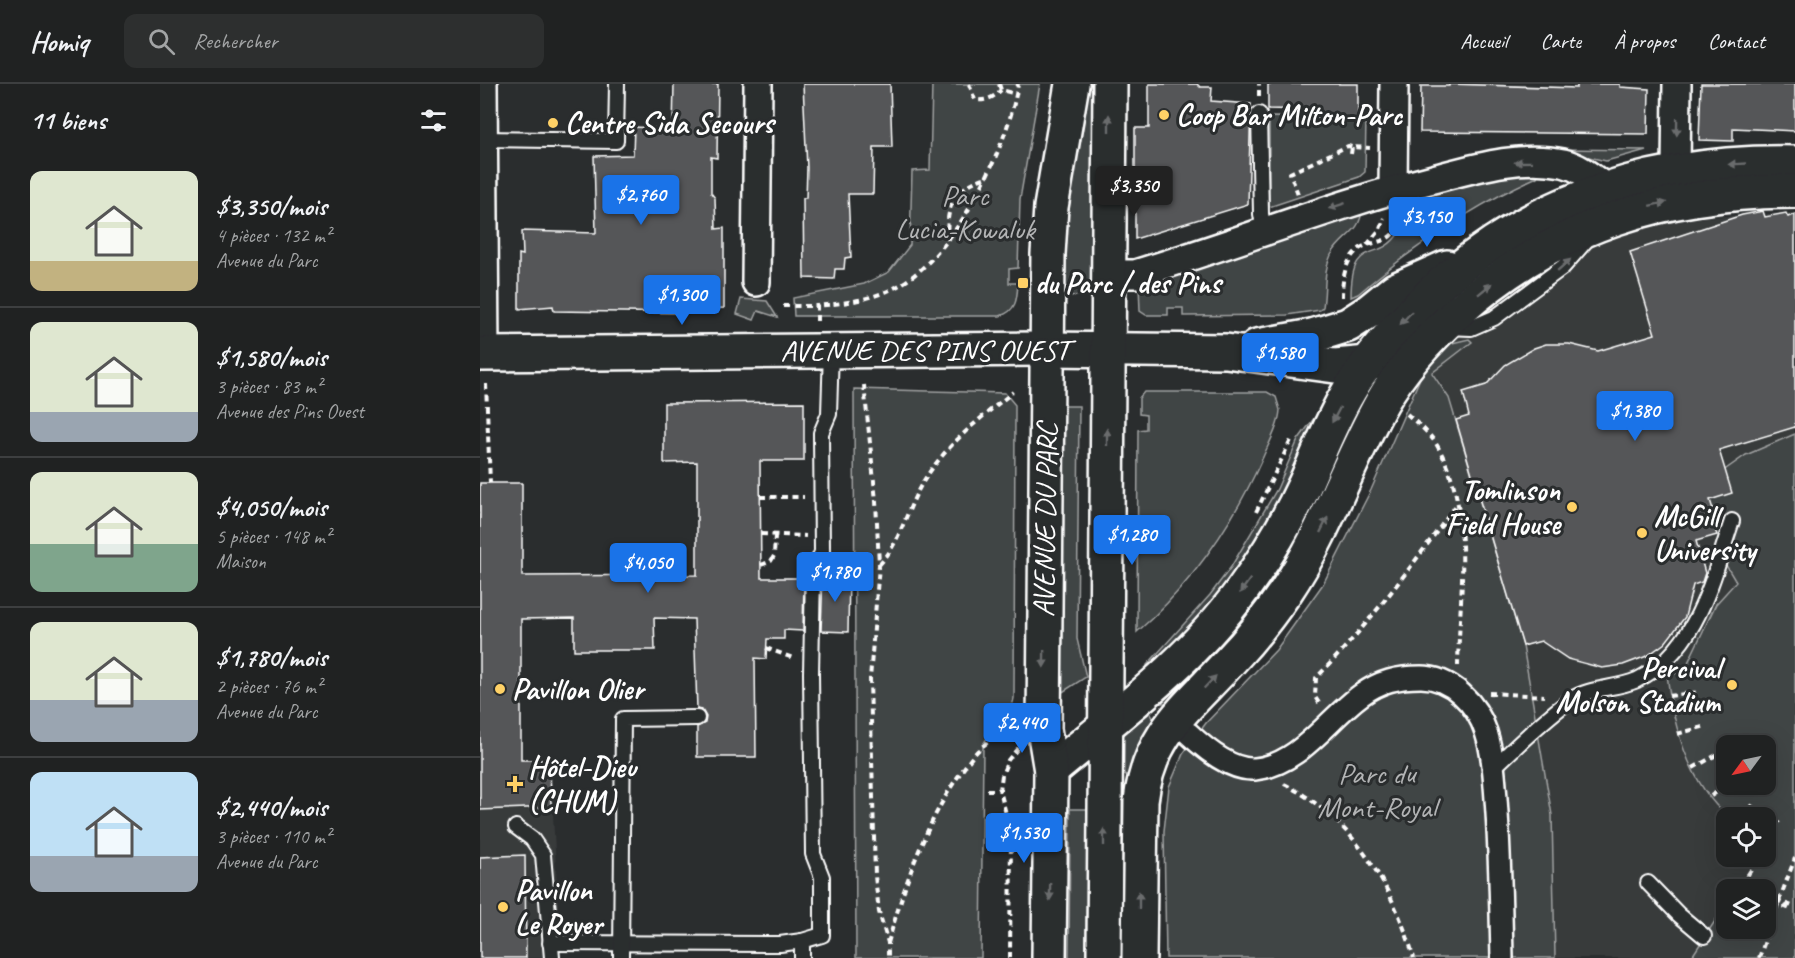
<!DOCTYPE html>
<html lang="fr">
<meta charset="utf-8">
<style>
body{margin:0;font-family:Caveat,sans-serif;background:#2d2f2f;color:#f1f3f6;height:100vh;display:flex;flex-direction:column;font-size:22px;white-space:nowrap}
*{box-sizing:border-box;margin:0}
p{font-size:20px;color:#a2a4a5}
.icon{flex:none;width:33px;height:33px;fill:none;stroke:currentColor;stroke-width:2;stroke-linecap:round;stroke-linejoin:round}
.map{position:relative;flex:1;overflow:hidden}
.drawer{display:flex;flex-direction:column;background:#202222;width:480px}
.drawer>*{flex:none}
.needle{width:39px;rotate:237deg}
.fabs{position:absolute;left:1236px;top:651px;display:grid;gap:12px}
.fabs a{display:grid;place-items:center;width:60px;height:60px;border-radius:12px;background:#202222;box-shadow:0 6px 24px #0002,0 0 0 2px #3d3f40;font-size:30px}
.price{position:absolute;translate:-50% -51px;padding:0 14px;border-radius:6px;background:#1a73e8;color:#fff;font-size:20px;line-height:39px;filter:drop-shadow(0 2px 3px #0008)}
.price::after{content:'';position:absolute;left:50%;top:36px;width:18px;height:14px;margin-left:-9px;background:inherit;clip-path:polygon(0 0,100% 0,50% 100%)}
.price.active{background:#222;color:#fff}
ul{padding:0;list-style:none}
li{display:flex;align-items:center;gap:18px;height:150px;padding:0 30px}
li+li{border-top:2px solid #3d3f40}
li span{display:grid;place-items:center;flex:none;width:168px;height:120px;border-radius:12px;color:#555}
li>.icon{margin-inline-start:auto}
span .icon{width:72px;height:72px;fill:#fffc;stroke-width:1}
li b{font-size:26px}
h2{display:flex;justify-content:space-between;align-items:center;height:72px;padding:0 30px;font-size:26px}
header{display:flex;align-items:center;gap:36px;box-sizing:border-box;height:84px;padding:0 30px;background:#202222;border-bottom:2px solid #3d3f40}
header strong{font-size:28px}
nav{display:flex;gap:33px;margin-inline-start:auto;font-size:21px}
.search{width:420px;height:54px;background:#2d2f2f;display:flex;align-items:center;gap:15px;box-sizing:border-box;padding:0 21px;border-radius:12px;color:#a2a4a5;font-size:22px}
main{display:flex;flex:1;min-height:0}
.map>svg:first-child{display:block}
.built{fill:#373a3b;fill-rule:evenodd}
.green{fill:#414445;stroke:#a0a2a2;stroke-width:1.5;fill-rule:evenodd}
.building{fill:#555758;stroke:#fff;stroke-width:1.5}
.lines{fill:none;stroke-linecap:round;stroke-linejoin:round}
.service-casing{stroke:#fff;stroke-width:18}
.pedestrian-casing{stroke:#fff;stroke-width:26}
.minor-casing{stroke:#fff;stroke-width:32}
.secondary-casing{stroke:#fff;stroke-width:38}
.path{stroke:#fff;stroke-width:4;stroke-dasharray:6 4.5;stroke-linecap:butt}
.service{stroke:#2a2d2e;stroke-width:14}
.pedestrian{stroke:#2a2d2e;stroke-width:21}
.minor{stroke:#2a2d2e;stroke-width:27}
.secondary{stroke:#2a2d2e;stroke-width:33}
.oneway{fill:#6a6c6d}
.poi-dot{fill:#ffd166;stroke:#2a2d2e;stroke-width:2}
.labels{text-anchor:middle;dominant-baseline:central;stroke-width:6;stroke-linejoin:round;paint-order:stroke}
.poi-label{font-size:30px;font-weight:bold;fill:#fff;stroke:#2a2d2e;text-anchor:start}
.park-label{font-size:30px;fill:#b3b4b5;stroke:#2a2d2e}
.street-label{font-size:30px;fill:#fff;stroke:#2a2d2e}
</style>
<header>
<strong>Homiq</strong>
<div class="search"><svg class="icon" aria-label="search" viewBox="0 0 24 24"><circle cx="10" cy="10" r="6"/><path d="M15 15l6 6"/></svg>Rechercher</div>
<nav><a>Accueil</a><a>Carte</a><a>À propos</a><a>Contact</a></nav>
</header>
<main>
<section class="drawer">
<h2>11 biens<svg class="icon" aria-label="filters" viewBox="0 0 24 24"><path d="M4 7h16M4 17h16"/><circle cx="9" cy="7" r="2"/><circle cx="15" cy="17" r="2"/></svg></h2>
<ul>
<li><span style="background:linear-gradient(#dfe7d0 75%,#c2b280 0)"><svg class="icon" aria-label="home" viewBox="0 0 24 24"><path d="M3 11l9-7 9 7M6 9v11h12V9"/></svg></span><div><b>$3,350/mois</b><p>4 pièces · 132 m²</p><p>Avenue du Parc</p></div></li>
<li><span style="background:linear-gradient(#dfe7d0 75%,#9aa5b1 0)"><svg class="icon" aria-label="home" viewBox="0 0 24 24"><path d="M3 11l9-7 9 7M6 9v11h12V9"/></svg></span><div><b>$1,580/mois</b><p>3 pièces · 83 m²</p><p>Avenue des Pins Ouest</p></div></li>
<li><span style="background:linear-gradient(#dfe7d0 60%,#7fa58c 0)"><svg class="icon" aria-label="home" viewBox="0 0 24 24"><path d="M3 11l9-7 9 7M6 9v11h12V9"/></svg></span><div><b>$4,050/mois</b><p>5 pièces · 148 m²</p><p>Maison</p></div></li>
<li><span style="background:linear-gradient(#dfe7d0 65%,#9aa5b1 0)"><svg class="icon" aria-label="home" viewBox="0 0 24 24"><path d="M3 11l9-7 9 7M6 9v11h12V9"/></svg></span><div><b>$1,780/mois</b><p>2 pièces · 76 m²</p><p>Avenue du Parc</p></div></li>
<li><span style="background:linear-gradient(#bfe0f5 70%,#9aa5b1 0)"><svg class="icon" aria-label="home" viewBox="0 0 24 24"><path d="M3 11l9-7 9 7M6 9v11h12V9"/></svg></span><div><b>$2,440/mois</b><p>3 pièces · 110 m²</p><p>Avenue du Parc</p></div></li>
</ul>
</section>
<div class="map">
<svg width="1315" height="874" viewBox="0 0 1315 874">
<rect width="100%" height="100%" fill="#2a2d2e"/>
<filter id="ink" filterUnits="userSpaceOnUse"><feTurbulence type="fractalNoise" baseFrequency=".0167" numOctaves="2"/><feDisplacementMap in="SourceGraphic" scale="12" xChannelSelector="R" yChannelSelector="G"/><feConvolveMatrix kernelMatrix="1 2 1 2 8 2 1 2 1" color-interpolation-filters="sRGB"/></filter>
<g filter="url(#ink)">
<g class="built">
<path d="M1315,129V874H1075L1072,731L1043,562L969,314L959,296L945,283L994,230L1079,170L1184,139L1226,133ZM1246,662H1286V700H1246ZM1246,734H1286V772H1246ZM1246,806H1286V844H1246Z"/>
<path d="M0,535L41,676H70L81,874H0Z"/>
</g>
<g class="green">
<path d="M452,0H560L540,115L538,184L529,185V199H538C537,214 537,227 520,232H314L313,214L384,200L409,188L430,161L432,87L450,86Z"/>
<path d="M605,0H612V211L585,212V139Z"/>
<path d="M789,33L886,34L885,88L879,93L789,123Z"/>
<path d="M1074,65L1166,66L1126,77Z"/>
<path d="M1060,87L1057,93C992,122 932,164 878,210L871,213C871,152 898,180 918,150C924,140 924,125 924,113L1006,91Z"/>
<path d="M882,125C881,149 862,151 851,171C843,187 846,205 843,223L840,226L807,231L703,232V224H688V231H666L660,227L659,200Z"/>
<path d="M261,215L287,217L297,233L278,227L274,236L257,230Z"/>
<path d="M989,255L992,258L952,289L969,314L1043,562L1072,731L1075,874H686L684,747L689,703L703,670L726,639L796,566L843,500L891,406L945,283L968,260Z"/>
<path d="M374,305L525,309L535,321L534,614C531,634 511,643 503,661L501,874H376Z"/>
<path d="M664,308H787L796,313L800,326C799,342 789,359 783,373C753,440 712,500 657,548L658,346L666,345V331L659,330V314Z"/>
<path d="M846,312L850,314L811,398L752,499L666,591L667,581L730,511L751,483L797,405L818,356L835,333Z"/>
<path d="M583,322H599L597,555L606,593L581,609Z"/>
<path d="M874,324L882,329L832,438L770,533L688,619H681L679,615Z"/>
<path d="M1315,350V874H1211L1246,820V844H1286V806L1257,805L1278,773L1286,772V734L1248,733C1208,698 1193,642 1187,590L1203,589L1236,520L1256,498L1241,473L1253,464L1220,417L1219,404L1266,371ZM1246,662H1286V700H1246Z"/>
<path d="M667,622L675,638L651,692L643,690V644Z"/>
<path d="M590,725H607L606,874H589Z"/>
</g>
<g class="building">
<path d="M194,0H238L237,74L231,73V109L235,114L236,145L244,144V224L209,225L210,229L74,227L73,222L39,225V170L43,171L42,147L116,149L114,72L153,71L154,43L193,45Z"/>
<path d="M323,0H410L412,63H394L393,110H368L371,173L365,174L364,185H355L354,195L324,194L323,114H326L327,84Z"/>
<path d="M669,0H717L720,3H732L731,17L771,20L768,120L655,155V44H669Z"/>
<path d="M788,0H878V34L829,33V26L788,25Z"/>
<path d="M969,0L1097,4V0H1140V3L1169,5L1168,50L940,48L941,2H969Z"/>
<path d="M1221,0H1315V47L1253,44V57L1219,56Z"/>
<path d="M1283,127L1285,133L1306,129L1308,133L1315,130V343L1239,366L1252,409L1230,416L1237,438L1233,439L1237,451L1216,457L1225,489L1222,498L1213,501L1205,533L1185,559L1167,572L1143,581L1122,584L1088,575L1061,557L1043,562L976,336L989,332L983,308L1006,301L1025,281L1054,264L1066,260H1089L1118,267L1175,250L1150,168L1262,131Z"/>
<path d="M324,318V377H280L281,494H324L323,547L304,546V555H287L286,575L275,574L276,673H217V643L225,639L226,633L222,626L217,625L214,535L174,534L175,566H94V534L41,535V676H70L71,723L0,726V399H42V492L217,491V378L184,379V319Z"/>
<path d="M343,490H369L368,548L341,547Z"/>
<path d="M45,771L46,874H0V773Z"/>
</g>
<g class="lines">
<g class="service-casing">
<g id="service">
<path d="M779,30L781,130L784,147"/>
<path d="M3,55L136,57L137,0"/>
<path d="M967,243L991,244L1014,234L1083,183L1110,152"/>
<path d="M1013,684C1038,661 1063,635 1092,615C1110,603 1137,605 1157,596C1218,566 1232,495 1252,437"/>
<path d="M36,743L52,755L63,771L72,874"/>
<path d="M1168,799L1199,831L1224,852"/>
<path d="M70,859L300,860L322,857"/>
<path d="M141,874L143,635L217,634"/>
<path d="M322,874V857L342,851V793L333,770L331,589L333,489L342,468L341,349L349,330L351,266"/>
</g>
</g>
<g class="pedestrian-casing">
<path id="pedestrian" d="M708,649C724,664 751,687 775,685C819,681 848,635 881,611C900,597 918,593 941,593C971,593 997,620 1006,648C1014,673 1015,702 1017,729C1020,777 1021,825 1022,874"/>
</g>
<g class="minor-casing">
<g id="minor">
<path d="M3,0L5,270"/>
<path d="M1196,86L1197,0"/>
<path d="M913,105L914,0"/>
<path d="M629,190H655C755,160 852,121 953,95C995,84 1040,70 1083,79C1100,83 1112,94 1126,104"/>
<path d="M276,198L278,0"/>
</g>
</g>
<g class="secondary-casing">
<g id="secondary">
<path d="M777,262L832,252L868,241L888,228L915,206L967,183"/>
<path d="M0,270L567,265L746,267L855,282L900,278"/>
<path d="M571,687C638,631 711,577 763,505C787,472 808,437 825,400C839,369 851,337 869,307C883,282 902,260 922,239C1025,123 1163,76 1315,79"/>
<path d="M569,874L571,687L564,645L568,170L571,123L592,0"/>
<path d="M624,874L630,0"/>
<path d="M659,874L661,717C669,650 707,624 749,578C770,556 789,532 806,507C846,448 867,380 902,318C922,283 949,254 979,227C1077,139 1185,108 1315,107"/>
</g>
</g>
<g class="path">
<path d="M489,0L495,16C507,17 513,14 521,6"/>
<path d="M519,0L521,6L537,10"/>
<path d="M779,12V0"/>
<path d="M871,70L872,63L890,64"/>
<path d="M818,110L810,89L868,62L872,63"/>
<path d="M468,156C465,125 473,104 504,94"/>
<path d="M887,161L900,145L904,134"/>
<path d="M862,213C862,194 866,168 887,161C908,155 917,155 919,129"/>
<path d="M303,222H337"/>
<path d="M337,237V222C365,219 391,216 416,203C475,172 528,64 538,0"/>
<path d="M6,300L10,399"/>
<path d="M384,301L396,417L399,481L390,595L395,792L399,828L408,859V874"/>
<path d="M927,330C938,340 951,350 958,363C995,429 979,511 978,582"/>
<path d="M280,413H324"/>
<path d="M776,428L812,354"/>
<path d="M281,450L326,452"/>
<path d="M281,481L291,477L294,472L295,451"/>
<path d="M399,481C419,461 426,428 440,403C463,363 498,336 533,308"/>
<path d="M286,564L313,574"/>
<path d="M1009,609L1064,612"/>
<path d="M1189,612L1219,608"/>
<path d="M839,619L835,613L836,594C889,541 933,480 977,420"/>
<path d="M1197,650L1226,642"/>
<path d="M1213,684L1240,669"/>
<path d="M804,700C873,734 913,803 934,874"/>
<path d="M507,706H520"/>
<path d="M1231,712L1248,700"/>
<path d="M1263,734L1275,718"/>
<path d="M1286,756L1299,737"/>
<path d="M1286,760L1288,761L1286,765"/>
<path d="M1259,806L1262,801L1268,806"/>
<path d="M1275,806L1264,797L1280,772"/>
<path d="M1286,812L1312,822L1310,825"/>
<path d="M1299,817L1315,774"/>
<path d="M1237,839L1246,824"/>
<path d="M408,859C425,800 443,745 477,694C487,680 495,666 510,657"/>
<path d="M530,874L531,750L520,706L522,691L528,676L539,663"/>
<path d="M1279,874L1298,820L1310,825"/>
</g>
<use href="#service" class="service"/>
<use href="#pedestrian" class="pedestrian"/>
<use href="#minor" class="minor"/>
<use href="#secondary" class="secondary"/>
</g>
<defs><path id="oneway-solid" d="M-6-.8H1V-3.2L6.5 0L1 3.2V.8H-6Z" transform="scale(1.5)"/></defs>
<g class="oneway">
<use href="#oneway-solid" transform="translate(629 39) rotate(-90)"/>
<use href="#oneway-solid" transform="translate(1197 43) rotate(91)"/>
<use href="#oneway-solid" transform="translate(1043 78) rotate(179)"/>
<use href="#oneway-solid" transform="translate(1257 80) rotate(177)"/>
<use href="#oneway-solid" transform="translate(1178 120) rotate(-12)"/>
<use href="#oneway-solid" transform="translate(857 122) rotate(162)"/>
<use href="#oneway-solid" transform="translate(1084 181) rotate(-41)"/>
<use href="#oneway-solid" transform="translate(1005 205) rotate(-39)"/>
<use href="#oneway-solid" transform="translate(926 234) rotate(132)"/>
<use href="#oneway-solid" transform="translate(856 331) rotate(118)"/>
<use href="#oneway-solid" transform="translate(627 353) rotate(-90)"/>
<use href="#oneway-solid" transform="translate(844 441) rotate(-64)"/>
<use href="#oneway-solid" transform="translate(765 502) rotate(126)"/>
<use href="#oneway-solid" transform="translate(564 575) rotate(91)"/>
<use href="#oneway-solid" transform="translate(730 598) rotate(-46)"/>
<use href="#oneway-solid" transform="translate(624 753) rotate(-90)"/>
<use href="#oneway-solid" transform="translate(570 808) rotate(91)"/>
<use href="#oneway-solid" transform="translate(659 816) rotate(-90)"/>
</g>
</g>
<g class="poi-dot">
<circle cx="684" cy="31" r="6"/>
<circle cx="73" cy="39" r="6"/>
<rect x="537" y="193" width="12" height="12" rx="3"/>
<circle cx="1092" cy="423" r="6"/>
<circle cx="1162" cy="449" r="6"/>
<circle cx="1252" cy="601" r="6"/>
<circle cx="20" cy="605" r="6"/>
<path d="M32 691h6v6h6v6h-6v6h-6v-6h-6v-6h6z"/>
<circle cx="23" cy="823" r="6"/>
</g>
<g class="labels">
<g class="poi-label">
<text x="696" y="31">Coop Bar Milton-Parc</text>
<text x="85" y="39">Centre Sida Secours</text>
<text x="555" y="199">du Parc / des Pins</text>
<text x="1080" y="406" text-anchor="end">Tomlinson<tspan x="1080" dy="34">Field House</tspan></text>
<text x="1174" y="432">McGill<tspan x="1174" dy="34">University</tspan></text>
<text x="1240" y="584" text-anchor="end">Percival<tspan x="1240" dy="34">Molson Stadium</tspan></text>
<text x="32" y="605">Pavillon Olier</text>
<text x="48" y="683">Hôtel-Dieu<tspan x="48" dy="34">(CHUM)</tspan></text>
<text x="35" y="806">Pavillon<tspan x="35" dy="34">Le Royer</tspan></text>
</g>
<g class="park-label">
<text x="485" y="111">Parc<tspan x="485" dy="34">Lucia-Kowaluk</tspan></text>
<text x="897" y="689">Parc du<tspan x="897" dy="34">Mont-Royal</tspan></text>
</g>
<g class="street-label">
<text x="445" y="266">AVENUE DES PINS OUEST</text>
<text transform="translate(565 436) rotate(-89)">AVENUE DU PARC</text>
</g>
</g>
</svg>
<div class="fabs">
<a><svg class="needle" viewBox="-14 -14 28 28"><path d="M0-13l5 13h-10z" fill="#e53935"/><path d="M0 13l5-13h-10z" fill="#a2a4a5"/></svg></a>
<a><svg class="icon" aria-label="locate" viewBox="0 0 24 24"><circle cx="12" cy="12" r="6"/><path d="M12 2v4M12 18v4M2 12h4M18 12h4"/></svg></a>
<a><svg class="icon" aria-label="layers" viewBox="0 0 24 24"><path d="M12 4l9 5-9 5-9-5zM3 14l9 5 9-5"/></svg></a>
</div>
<b class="price active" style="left:654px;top:133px">$3,350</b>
<b class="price" style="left:161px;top:142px">$2,760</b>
<b class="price" style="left:947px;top:164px">$3,150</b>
<b class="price" style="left:202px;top:242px">$1,300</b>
<b class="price" style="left:800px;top:300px">$1,580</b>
<b class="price" style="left:1155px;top:358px">$1,380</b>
<b class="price" style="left:652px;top:482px">$1,280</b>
<b class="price" style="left:168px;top:510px">$4,050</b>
<b class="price" style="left:355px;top:519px">$1,780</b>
<b class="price" style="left:542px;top:670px">$2,440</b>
<b class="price" style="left:544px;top:780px">$1,530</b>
</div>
</main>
